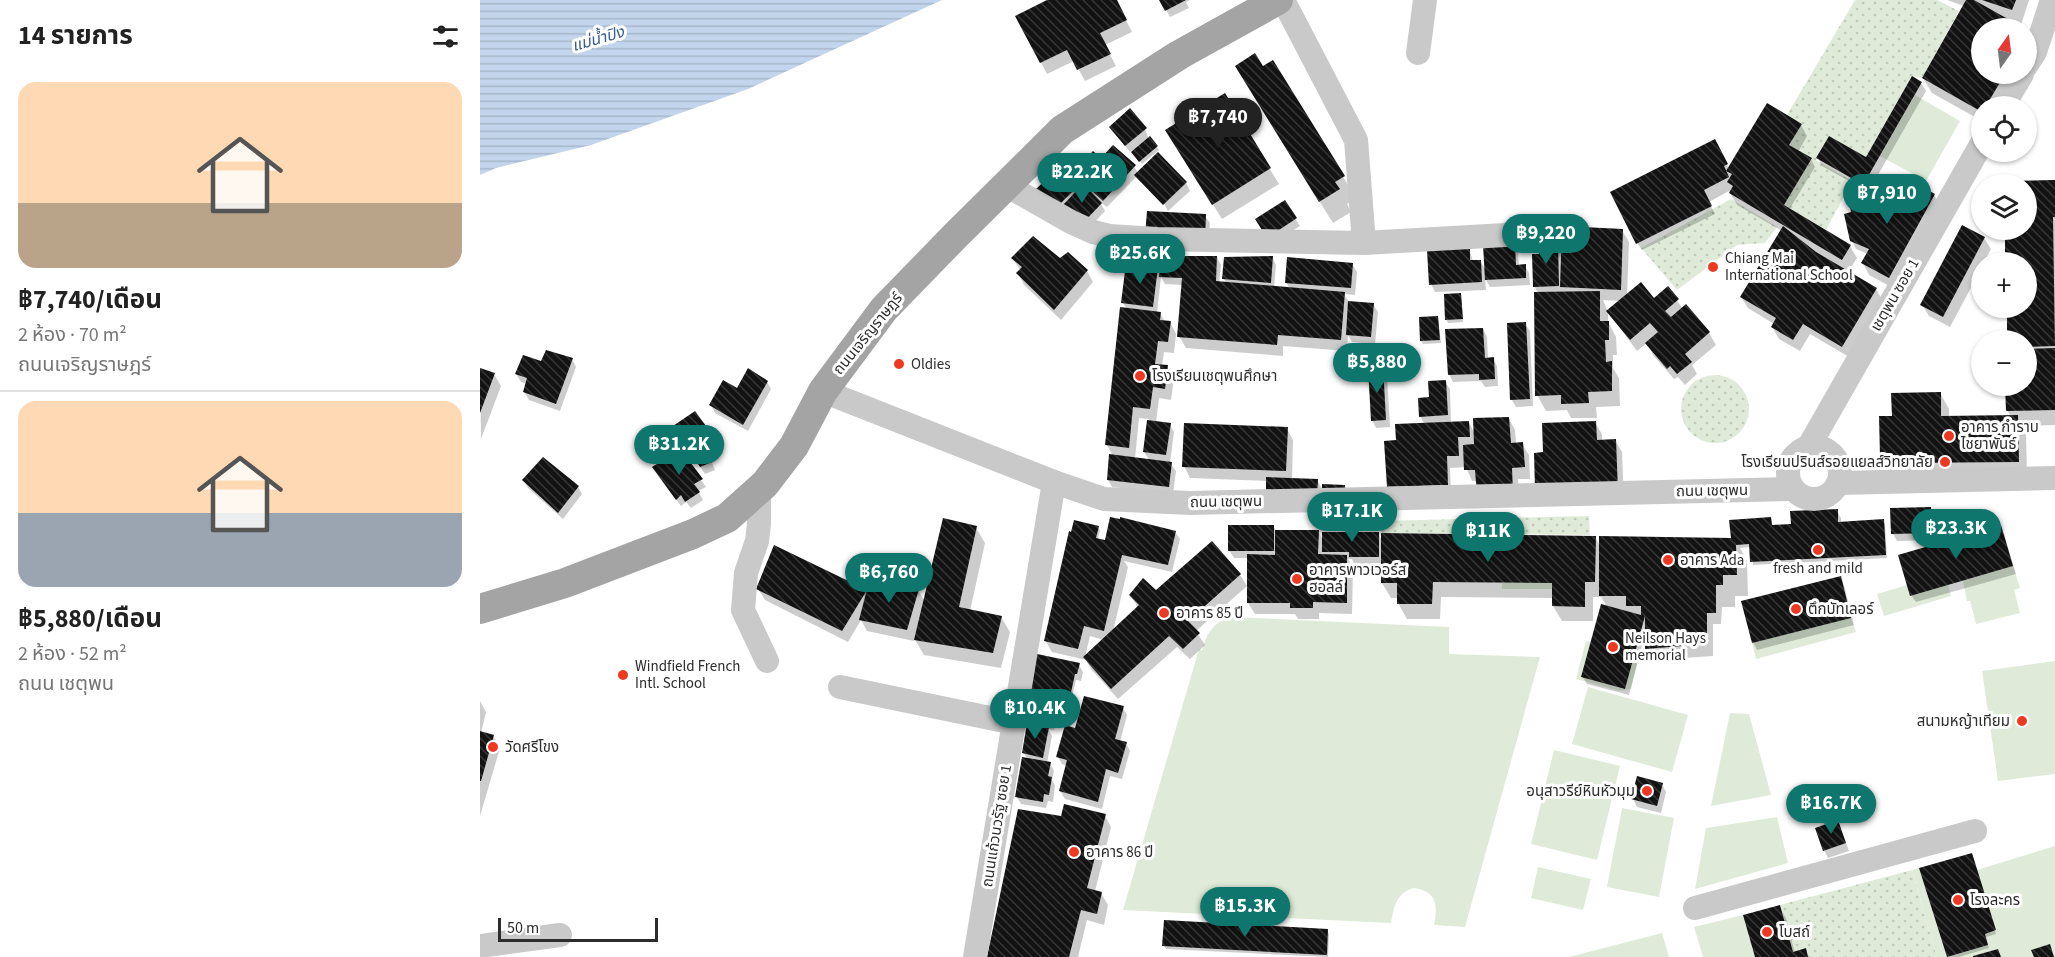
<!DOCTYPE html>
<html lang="th">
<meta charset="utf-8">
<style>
body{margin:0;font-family:"Source Sans 3","Noto Sans Thai",sans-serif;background:#f6f6f6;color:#222;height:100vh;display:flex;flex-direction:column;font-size:22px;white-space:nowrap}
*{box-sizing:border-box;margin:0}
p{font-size:20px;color:#767676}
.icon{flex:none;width:33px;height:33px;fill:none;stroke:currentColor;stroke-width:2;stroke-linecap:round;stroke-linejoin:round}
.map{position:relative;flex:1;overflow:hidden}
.details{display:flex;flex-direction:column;background:#fff;width:480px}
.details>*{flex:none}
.needle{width:39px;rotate:14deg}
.fabs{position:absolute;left:1491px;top:18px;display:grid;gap:12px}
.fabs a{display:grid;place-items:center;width:66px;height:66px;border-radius:50%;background:#fff;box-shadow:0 2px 4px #0004;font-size:30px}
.scale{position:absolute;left:18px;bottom:15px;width:160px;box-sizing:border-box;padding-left:6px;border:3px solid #2c2c2c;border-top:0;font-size:16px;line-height:21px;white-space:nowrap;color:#2c2c2c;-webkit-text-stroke:4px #fff;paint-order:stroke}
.price{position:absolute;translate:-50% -51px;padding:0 14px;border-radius:21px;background:#0f766e;color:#fff;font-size:20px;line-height:39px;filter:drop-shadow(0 2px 3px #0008)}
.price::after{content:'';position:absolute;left:50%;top:36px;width:18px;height:14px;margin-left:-9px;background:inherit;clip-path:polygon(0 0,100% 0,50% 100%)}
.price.selected{background:#222;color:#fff}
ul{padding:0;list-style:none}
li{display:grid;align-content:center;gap:12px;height:318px;padding:0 18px}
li+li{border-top:2px solid #e0e0e0}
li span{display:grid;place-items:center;height:186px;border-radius:18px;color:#555}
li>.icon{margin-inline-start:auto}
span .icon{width:108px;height:108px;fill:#fffc;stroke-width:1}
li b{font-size:26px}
h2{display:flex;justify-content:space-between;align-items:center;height:72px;padding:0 18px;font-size:26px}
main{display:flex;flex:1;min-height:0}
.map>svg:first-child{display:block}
.grass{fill:url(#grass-dots)}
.green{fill:#dfebd8}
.water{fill:url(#water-rules)}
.shadow{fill:#0003;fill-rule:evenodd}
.building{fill:url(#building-back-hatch)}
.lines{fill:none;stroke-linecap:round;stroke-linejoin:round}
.minor{stroke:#c9c9c9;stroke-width:24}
.major{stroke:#a4a4a4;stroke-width:30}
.poi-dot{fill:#ef3822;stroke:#fff;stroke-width:2}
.labels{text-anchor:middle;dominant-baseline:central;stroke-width:6;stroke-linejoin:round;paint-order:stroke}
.poi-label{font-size:15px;fill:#2c2c2c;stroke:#fff;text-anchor:start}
.street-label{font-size:15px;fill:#2c2c2c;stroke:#fff}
.water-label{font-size:16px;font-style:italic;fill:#365e92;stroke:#fff}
</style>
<main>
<section class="details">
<h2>14 รายการ<svg class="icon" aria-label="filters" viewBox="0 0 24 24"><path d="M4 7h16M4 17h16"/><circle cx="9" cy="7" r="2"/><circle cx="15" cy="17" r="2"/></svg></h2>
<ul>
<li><span style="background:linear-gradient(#ffd9b3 65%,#b9a48a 0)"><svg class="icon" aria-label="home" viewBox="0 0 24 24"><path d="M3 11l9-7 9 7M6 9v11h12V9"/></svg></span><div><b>฿7,740/เดือน</b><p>2 ห้อง · 70 m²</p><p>ถนนเจริญราษฎร์</p></div></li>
<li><span style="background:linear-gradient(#ffd9b3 60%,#9aa5b1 0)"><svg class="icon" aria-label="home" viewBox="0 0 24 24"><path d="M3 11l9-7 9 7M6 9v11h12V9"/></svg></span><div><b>฿5,880/เดือน</b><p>2 ห้อง · 52 m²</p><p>ถนน เชตุพน</p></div></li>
</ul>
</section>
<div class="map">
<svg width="1575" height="957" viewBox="0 0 1575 957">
<defs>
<pattern id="grass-dots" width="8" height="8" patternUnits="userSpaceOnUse" patternTransform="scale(1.5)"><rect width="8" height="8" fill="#dfebd8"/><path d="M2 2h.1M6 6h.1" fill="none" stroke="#c0caba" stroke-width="1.8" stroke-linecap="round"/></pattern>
<pattern id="water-rules" width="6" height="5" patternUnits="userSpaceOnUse" patternTransform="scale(1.5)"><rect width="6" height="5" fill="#c3d5ec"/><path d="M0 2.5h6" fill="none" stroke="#a8b7cb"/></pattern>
<pattern id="building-back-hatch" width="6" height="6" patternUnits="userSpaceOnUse" patternTransform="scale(1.5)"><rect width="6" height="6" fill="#131313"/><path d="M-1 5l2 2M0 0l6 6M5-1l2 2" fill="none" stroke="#363636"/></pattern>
</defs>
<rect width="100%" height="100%" fill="#fff"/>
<g class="grass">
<path d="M1375,0H1457L1479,11L1442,78L1432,76L1386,157L1349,136L1336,160L1372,181L1346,230L1304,205L1331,158L1309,145L1322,124L1307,115Z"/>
<path d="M1251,199L1297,227L1285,243L1257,245L1197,290L1161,248Z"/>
<circle cx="1235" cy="409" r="34"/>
<path d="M1109,516L1110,535L901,533V521Z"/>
<path d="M1432,870L1457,957H1328L1326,949L1313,952L1300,905Z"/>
</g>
<g class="green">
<path d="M1435,95L1480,121L1446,181L1400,156Z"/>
<path d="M1533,566L1540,588L1534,590L1540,613L1496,624L1490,601H1487L1483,581Z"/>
<rect x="1022" y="583" width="50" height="6"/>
<path d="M1427,585H1468L1471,596L1404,616L1397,594Z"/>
<path d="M754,617L969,627V654L1060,657L985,927L954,925C958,905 957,891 933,888C916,894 914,906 911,923L643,910L719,649L722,650C727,632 735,620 754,617Z"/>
<path d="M1371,618L1376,632L1276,659L1272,643Z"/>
<path d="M1106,641L1111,642L1101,677L1144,689L1155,651L1160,652L1151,689L1140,691L1096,679Z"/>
<path d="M1575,661V774L1518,781L1502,671Z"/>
<path d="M1108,687L1208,715L1192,772L1092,744Z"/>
<path d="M1250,713L1269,714L1291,795L1231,806Z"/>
<path d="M1074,750L1140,766L1117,860L1051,844Z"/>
<path d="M1142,808L1194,818L1179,897L1127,887Z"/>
<path d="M1297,817L1308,863L1215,889L1226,828Z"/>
<path d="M1575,846V957H1467L1508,945L1505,934L1516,930L1497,870Z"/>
<path d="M1058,867L1111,879L1103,910L1051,898Z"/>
<path d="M1439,868L1467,957H1457L1432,870Z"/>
<path d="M1263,915L1275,957H1223L1214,927Z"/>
<path d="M1182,933L1189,957H1089Z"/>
</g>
<path class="water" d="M0,0H462L268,89L111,145L16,168L0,175Z"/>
<g class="shadow">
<path d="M570,0H636L652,32L625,45L636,66L605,81L594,61L567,74L537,16Z"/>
<path d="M681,0H710L706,2L709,8L690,17Z"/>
<path d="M1467,0H1549L1541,25L1532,24L1541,28H1502V74H1542L1523,106H1502V121L1452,93L1443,78L1484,6Z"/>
<path d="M1441,83L1446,91L1387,194L1378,188L1376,185L1342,166L1338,158L1386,159Z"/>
<path d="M769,88L863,177L876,198L867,204L871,212L853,223Z"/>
<path d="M744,95L799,184L742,219L696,145Z"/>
<path d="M1321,125L1327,136L1318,152L1331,159L1335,167L1309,210L1370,246L1377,258L1368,272L1396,289L1403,301L1369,357L1330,334L1320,351L1299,339L1292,327L1294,324L1268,308L1261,297L1302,231L1257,205L1249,191L1229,202L1235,214L1162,250L1157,243L1241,152L1249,169Z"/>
<path d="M630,127L665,129L668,137L679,150L662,164L652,150L650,152Z"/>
<path d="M678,154L706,183L710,191L688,211L681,198L678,199L681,203L657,176L627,207L620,202L625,211L607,230L581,215L580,167L601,189L604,186L594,174L621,160L654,166L658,173Z"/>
<path d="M1575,181V425L1543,426L1546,432L1547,476L1410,472L1401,456L1413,417L1460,393L1469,409V417H1531L1527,410L1526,386H1546V340H1529L1528,308H1546V262H1527L1526,230H1546V184H1525V183Z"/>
<path d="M1454,195L1461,207L1415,289L1389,275L1383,263L1388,254L1376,249L1372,241Z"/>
<path d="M804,202L820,226L792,244Z"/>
<path d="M668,212L725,216L730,223L728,246Z"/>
<path d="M1142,230L1149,242L1147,296L1173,299L1188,288L1203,309L1206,306L1229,333L1236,345L1212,365L1217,374L1205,385L1198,377L1194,379L1173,355L1167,343L1157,351L1128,312V322L1136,337L1137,355H1133V368L1139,378L1140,406L1116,407L1117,418H1091L1087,410L1066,411L1057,395L1058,293L1054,286L1060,255L1077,242L1083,252ZM1123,300L1141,301L1128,312Z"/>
<path d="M1504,238L1511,249L1504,262H1502V267L1470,327L1449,316L1442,305Z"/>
<path d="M1034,244L1038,252L1039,266H1045L1049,273L1050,285L1010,287L1005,278L1006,290L955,292L951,284L989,249L993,261H1000L1006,270Z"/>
<path d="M737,257L741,265L739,283L747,284L744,279L792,257L796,265L794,288L810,289L806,282L872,264L877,272L875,295L864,294L869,302L893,304L898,312L895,344L872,342L868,335L867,351L803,346V356L706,348L699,336L703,285L685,284L681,277L677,313H680L685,322H690L696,334L694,353L684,352L682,366L687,367L694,378L691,400L679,398L676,423L690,425L694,432L690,463L696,471L693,494L632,487L628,480L633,456L627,445L647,309L643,303L677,268L681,276ZM659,418L669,419L664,452L670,461L655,459Z"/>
<path d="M532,258L580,260L607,271L613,282L581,320L544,285L538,273L541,271Z"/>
<path d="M980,294L983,322L968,323L966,319Z"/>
<path d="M958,317L961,343L943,344L941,341Z"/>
<path d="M1045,324L1050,331L1053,406L1036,407L1032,400Z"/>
<path d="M1003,329L1007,337L1008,359H1013L1017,366L1018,386L1005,387L1001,381L973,382L969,374Z"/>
<path d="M92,359L96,367L80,411L49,400L44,392L47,384L41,382L36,374L62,363Z"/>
<path d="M903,368L907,375L910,427L896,428L892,420Z"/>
<path d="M0,369L14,374L21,386L1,439Z"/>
<path d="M287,382L291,389L268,431L235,413L231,405L258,390Z"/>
<path d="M965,382L970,389L971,424L989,423L995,434L1029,419L1035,430L1036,444H1042L1049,455L1050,479H1038L1039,505L998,481H992L986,467L970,468L971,492L917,441L945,425L940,416L950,399Z"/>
<path d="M215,413L243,453L231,460L235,470L225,474L199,433Z"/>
<path d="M1115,423L1122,434V441L1135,440L1142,452L1144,503L1064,454Z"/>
<path d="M807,429L813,440L812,480H837L844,492L866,501L788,481L710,478L704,466Z"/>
<path d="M204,456L226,487L218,491L223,500L211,508L206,502L201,506L178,475Z"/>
<path d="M44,480L98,487L102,494L83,519L48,488Z"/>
<path d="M1450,509L1454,516L1455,540L1417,541L1413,534Z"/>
<path d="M1357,511L1361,518V523L1403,521L1405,524L1407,558L1273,565L1270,547L1260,548L1267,561L1268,596H1255V607H1242L1241,624H1233V656L1173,660L1166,648L1165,634L1149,695L1107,684L1102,676L1127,607L1121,597H1113V621H1082L1073,606V598L961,597L960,619H927L918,603V598H911L902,583V564H874L872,559H868L873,568L872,614L839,613V619H818L815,614H775L768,603L769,558H754L749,550L793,526L796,531H838L844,542L898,534L903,542L1115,537L1121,547L1252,539L1291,519L1293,527L1314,526Z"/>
<path d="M618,527L620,530L618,539L626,541L695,532L700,539L692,572L644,561L648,567L633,632L658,608L651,595L760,575L767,586L716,631L725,645L710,659L697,647L638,699L611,669L606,660L572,652L565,640ZM610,636L624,640L605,657Z"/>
<path d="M1520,527L1524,534L1536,574L1436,602L1431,595Z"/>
<path d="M496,528L505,543L490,611L521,617L530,632L521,668L444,655L434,638V641L387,631L381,620L368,642L285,600L278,589L295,548L388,592L438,590L445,602Z"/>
<path d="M1360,578L1364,585L1374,625L1277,650L1273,642Z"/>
<path d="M599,665L603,672L601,681L596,680L591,700L581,698L580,701L592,704L594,707L592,720L579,718L577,727L575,726L574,730L568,729L572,736L567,763H570L574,771L572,780L575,785L573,802L568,801L566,808L541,804L537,797L547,759L544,753L549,724L545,717Z"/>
<path d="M0,701L6,712L1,733L13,736L20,748L0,816Z"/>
<path d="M643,708L647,715L640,742L646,743L650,751L642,779L630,776L622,809L585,799L580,791L587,766L582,764L578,757L596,730Z"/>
<path d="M1182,784L1186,792L1181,813L1157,807L1153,799Z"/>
<path d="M625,816L631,827L615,891L621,893L628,905L624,925L607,920L598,957H509L582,818Z"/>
<path d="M1358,822L1369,851L1348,858L1344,850Z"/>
<path d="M1493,858L1516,934L1506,937L1509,948L1479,957H1468L1441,869Z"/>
<path d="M1299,907L1306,918L1315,953L1325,950L1329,957H1276Z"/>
<path d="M847,930L849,934L848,957L686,949L684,946Z"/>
</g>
<g class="building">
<path d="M567,0H637L647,20L620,33L631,54L597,70L587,50L560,63L535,16Z"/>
<path d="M679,0H706L685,11Z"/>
<path d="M1486,0H1494L1544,28H1502V74H1525L1506,106H1502V112L1442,78Z"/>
<path d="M1502,0H1536L1532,10Z"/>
<path d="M775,53L783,66L793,60L865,176L855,182L860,189L839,202L755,66Z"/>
<path d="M1432,76L1442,82L1382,187L1372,181L1373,179L1336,158L1349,136L1386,157Z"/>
<path d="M745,93L791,168L732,205L685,130Z"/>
<path d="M1287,103L1322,124L1309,145L1332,158L1304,205L1371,245L1362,260L1249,193L1253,186L1247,182L1252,174L1246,171Z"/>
<path d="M650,108L667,128L645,146L629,127Z"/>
<path d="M670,136L678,146L659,162L651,152Z"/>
<path d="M1235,139L1248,164L1244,166L1249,177L1224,190L1232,206L1156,244L1130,192Z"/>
<path d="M633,145L656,165L623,201L593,173L613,151L621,158Z"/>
<path d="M678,152L707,182L683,205L654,175Z"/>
<path d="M581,165L600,184L576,208L556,189Z"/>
<path d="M1428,179L1455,194L1409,278L1381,263L1389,249L1370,241L1364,214L1371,212L1369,203L1422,190Z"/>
<path d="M1575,180V217H1573L1575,346L1546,347V340H1527V308H1546V262H1525V230H1546V184H1523V181Z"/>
<path d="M603,184L622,203L602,224L583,205Z"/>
<path d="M805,200L817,218L787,238L775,219Z"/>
<path d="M667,211L726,214L725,239L665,235Z"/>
<path d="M1482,225L1505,237L1463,317L1440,305Z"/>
<path d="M1082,226L1143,229L1141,290L1080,287Z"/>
<path d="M1303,226L1336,252L1397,288L1362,347L1323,324L1313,340L1291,327L1296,318L1260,297Z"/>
<path d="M553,236L580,258L588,252L608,270L574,310L536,273L542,267L531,258Z"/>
<path d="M1078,240L1079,286L1053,287L1052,254H1059L1058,241Z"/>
<path d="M1035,243L1036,265L1046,264V278L1005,280L1003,244Z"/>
<path d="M990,248V260H1001L1002,282L949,285L947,250Z"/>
<path d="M681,256H737L736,281L865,292L861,340L798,335L797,345L697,337L702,278L679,277Z"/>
<path d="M793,256L791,283L742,279L744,257Z"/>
<path d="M807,257L873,263L871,288L805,283Z"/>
<path d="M646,263L678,267L673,307L641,303Z"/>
<path d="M1161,282L1174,298L1188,286L1199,299L1185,311L1191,317L1206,304L1230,332L1205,354L1212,362L1197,374L1190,366L1187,369L1165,343L1178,332L1170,323L1150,340L1126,311Z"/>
<path d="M1120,291V321H1129V340H1125L1126,362L1132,361V391L1108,392L1109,403L1081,404V395L1055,396L1054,292Z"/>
<path d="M981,293L983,319L965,320L964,294Z"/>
<path d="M868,301L894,303L891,337L866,335Z"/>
<path d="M640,307L681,312L680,320L691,321L688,342L678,341L675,364L688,365L685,389L673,387L670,409L653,407L649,448L625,445Z"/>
<path d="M958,316L960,340L940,341L939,317Z"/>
<path d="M1046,322L1050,399L1030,400L1027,323Z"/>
<path d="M1003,328L1005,358L1014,357L1015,379L999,380V374L968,375L965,329Z"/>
<path d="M1575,348V410L1526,411L1525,386H1546V349Z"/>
<path d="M66,350L93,358L76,404L43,392L47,378L35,374L43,355L61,361Z"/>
<path d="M903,366L906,420L891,421L888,367Z"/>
<path d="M0,368L15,373L0,413Z"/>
<path d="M268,368L288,381L263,425L229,405L243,380L257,388Z"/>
<path d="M966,380L968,415L939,417L938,398L949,397L948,381Z"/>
<path d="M1461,392V416L1538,415L1539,462L1413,463V457H1400L1399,416H1412L1411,393Z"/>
<path d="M215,411L240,445L228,452L232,462L220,467L193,426Z"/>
<path d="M1029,417L1031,443L1043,442L1045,467L1032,468L1033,493L997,495L995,470H984L983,445L994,444L993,418Z"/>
<path d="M667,420L691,423L686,455L663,452Z"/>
<path d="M989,421L990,437H978L979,456H967L968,485L907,487L904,441L916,440L915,424Z"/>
<path d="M1116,421L1117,440L1136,439L1138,492L1055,489L1054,453L1063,452L1062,423Z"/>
<path d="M704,423L808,427L806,471L702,467Z"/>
<path d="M194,453L198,458L204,454L223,479L214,484L220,492L205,502L201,495L196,500L172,467Z"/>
<path d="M629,454L692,462L689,487L627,480Z"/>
<path d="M63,457L99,486L78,513L42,480Z"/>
<path d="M786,477L838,479L837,498L786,496Z"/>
<path d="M842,484L865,485V498H842Z"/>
<path d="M1451,507L1452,533L1411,534L1410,508Z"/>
<path d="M1358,509V522L1404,519L1406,555L1270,562L1269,544L1256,545L1257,575H1243V585H1236V613H1227V644L1165,649V616L1145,689L1101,677L1121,604L1161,615V606H1146V596H1119V536L1251,538L1249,520L1291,517L1292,525L1311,524L1310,511Z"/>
<path d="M630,517L640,519V517L696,531L688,565L642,555L624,631L604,626L598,649L564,641L589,531L591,532L594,520L619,526L616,538L625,540Z"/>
<path d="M463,518L497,526L479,607L522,616L513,653L434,640Z"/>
<rect x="748" y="525" width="46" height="26"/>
<path d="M1521,525L1533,566L1430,596L1418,555Z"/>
<path d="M795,530H839L838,554L867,555V603L833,602V608H810V603H767V554L795,555Z"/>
<path d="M842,532H899V557H869V552H842Z"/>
<path d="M901,533L1116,536L1115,582H1105V607L1072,606V583L953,582L952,604H917V583H901Z"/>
<path d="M732,541L761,574L708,621L720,633L703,649L689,636L631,689L603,657L659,605L649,595L663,578L676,590Z"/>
<path d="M294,545L387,590L362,631L276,589Z"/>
<path d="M1361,576L1371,618L1272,643L1261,601Z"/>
<path d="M390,578L439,589L427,630L379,620Z"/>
<path d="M557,654L600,663L597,674H595L590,697L577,694L576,699L593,702L590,718L578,715L576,724L543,717Z"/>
<path d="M604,696L644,706L635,739L647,742L638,773L626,769L618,802L579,791L587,760L576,757L585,725L595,728Z"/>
<path d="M547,723L569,727L563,758L542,753Z"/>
<path d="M0,731L14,735L1,781H0Z"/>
<path d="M542,757L571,762L568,776L572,777L569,795L564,794L563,802L535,797Z"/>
<path d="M1157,776L1183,783L1177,806L1151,799Z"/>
<path d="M584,804L626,814L607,888L622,892L617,914L601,910L589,957H507L538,809L581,816Z"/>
<path d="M1358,820L1366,843L1343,851L1335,828Z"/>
<path d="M1492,853L1516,930L1505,934L1508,945L1467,957L1439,868Z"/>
<path d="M1300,905L1313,952L1326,948L1328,957H1275L1263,915Z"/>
<path d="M684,920L848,929L847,955L682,946Z"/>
<path d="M1570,944L1574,957H1554L1551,950Z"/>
<path d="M1518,949L1521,957H1493V956Z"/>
</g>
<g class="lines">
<g class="minor">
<path d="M803,0L876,140L884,243L1043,234"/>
<path d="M938,53L945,0"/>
<path d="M1546,66L1555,52L1572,0"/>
<path d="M1523,106L1542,74"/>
<path d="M526,185L591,222L613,232L629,236L677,239L884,243"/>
<path d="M343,391L574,482L624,499L710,503L1313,489"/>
<circle cx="1334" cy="473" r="26"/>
<path d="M1328,448L1502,143"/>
<path d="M1358,483L1575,478"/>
<path d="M279,489V524L277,541L266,573L263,610L287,661"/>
<path d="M360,687L534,723"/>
<path d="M1215,908L1495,831"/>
<path d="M0,946L80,935"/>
<path d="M495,957L574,482"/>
</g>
<path class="major" d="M0,609L85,583L213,534L247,518L285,484L314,446L343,391L404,309L476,235L582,130L699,55L798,0"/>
</g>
<g class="poi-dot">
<circle cx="1233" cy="267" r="6"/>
<circle cx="419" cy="364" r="6"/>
<circle cx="660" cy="376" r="6"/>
<circle cx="1469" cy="436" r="6"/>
<circle cx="1465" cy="462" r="6"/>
<circle cx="1338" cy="550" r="6"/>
<circle cx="1188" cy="560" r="6"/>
<circle cx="817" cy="579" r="6"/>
<circle cx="1316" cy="609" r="6"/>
<circle cx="684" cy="613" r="6"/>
<circle cx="1133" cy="647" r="6"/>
<circle cx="143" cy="675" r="6"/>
<circle cx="1542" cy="721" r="6"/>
<circle cx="13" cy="747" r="6"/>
<circle cx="1167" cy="791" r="6"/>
<circle cx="594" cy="852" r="6"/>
<circle cx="1478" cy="900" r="6"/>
<circle cx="1287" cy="932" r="6"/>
</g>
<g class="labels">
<g class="poi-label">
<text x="1245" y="258">Chiang Mai<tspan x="1245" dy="17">International School</tspan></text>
<text x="431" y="364">Oldies</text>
<text x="672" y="376">โรงเรียนเชตุพนศึกษา</text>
<text x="1481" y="427">อาคาร กำราบ<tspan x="1481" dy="17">ไชยาพันธ์</tspan></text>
<text x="1453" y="462" text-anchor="end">โรงเรียนปรินส์รอยแยลส์วิทยาลัย</text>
<text x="1200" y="560">อาคาร Ada</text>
<text x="1338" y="568" text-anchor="middle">fresh and mild</text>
<text x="829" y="570">อาคารพาวเวอร์ส<tspan x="829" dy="17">ฮอลล์</tspan></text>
<text x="1328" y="609">ตึกบัทเลอร์</text>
<text x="696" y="613">อาคาร 85 ปี</text>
<text x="1145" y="638">Neilson Hays<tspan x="1145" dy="17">memorial</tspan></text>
<text x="155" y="666">Windfield French<tspan x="155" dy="17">Intl. School</tspan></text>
<text x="1530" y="721" text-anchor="end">สนามหญ้าเทียม</text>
<text x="25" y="747">วัดศรีโขง</text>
<text x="1155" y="791" text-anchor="end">อนุสาวรีย์หินหัวมุม</text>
<text x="606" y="852">อาคาร 86 ปี</text>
<text x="1490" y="900">โรงละคร</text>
<text x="1299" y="932">โบสถ์</text>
</g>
<g class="street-label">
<text transform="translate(1415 295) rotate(-60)">เชตุพน ซอย 1</text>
<text transform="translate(388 334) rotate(-51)">ถนนเจริญราษฎร์</text>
<text transform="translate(1232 491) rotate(-1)">ถนน เชตุพน</text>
<text transform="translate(746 502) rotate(-1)">ถนน เชตุพน</text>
<text transform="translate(517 826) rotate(-81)">ถนนแก้วนวรัฐ ซอย 1</text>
</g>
<g class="water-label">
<text transform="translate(118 39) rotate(-16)">แม่น้ำปิง</text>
</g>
</g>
</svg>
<div class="fabs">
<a><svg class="needle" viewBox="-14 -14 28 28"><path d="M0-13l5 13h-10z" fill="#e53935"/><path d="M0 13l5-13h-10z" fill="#767676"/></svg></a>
<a><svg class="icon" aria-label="locate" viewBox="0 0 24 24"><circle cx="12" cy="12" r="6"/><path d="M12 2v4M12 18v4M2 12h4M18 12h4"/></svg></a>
<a><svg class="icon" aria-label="layers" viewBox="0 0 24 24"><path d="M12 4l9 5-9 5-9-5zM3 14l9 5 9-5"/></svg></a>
<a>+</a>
<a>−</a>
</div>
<div class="scale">50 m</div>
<b class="price selected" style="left:738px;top:149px">฿7,740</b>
<b class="price" style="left:602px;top:204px">฿22.2K</b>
<b class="price" style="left:1407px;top:225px">฿7,910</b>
<b class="price" style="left:1066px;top:265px">฿9,220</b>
<b class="price" style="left:660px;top:285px">฿25.6K</b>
<b class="price" style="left:897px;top:394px">฿5,880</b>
<b class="price" style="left:199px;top:476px">฿31.2K</b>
<b class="price" style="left:872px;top:543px">฿17.1K</b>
<b class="price" style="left:1476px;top:560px">฿23.3K</b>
<b class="price" style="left:1008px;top:563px">฿11K</b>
<b class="price" style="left:409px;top:604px">฿6,760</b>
<b class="price" style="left:555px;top:740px">฿10.4K</b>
<b class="price" style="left:1351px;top:835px">฿16.7K</b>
<b class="price" style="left:765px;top:938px">฿15.3K</b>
</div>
</main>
